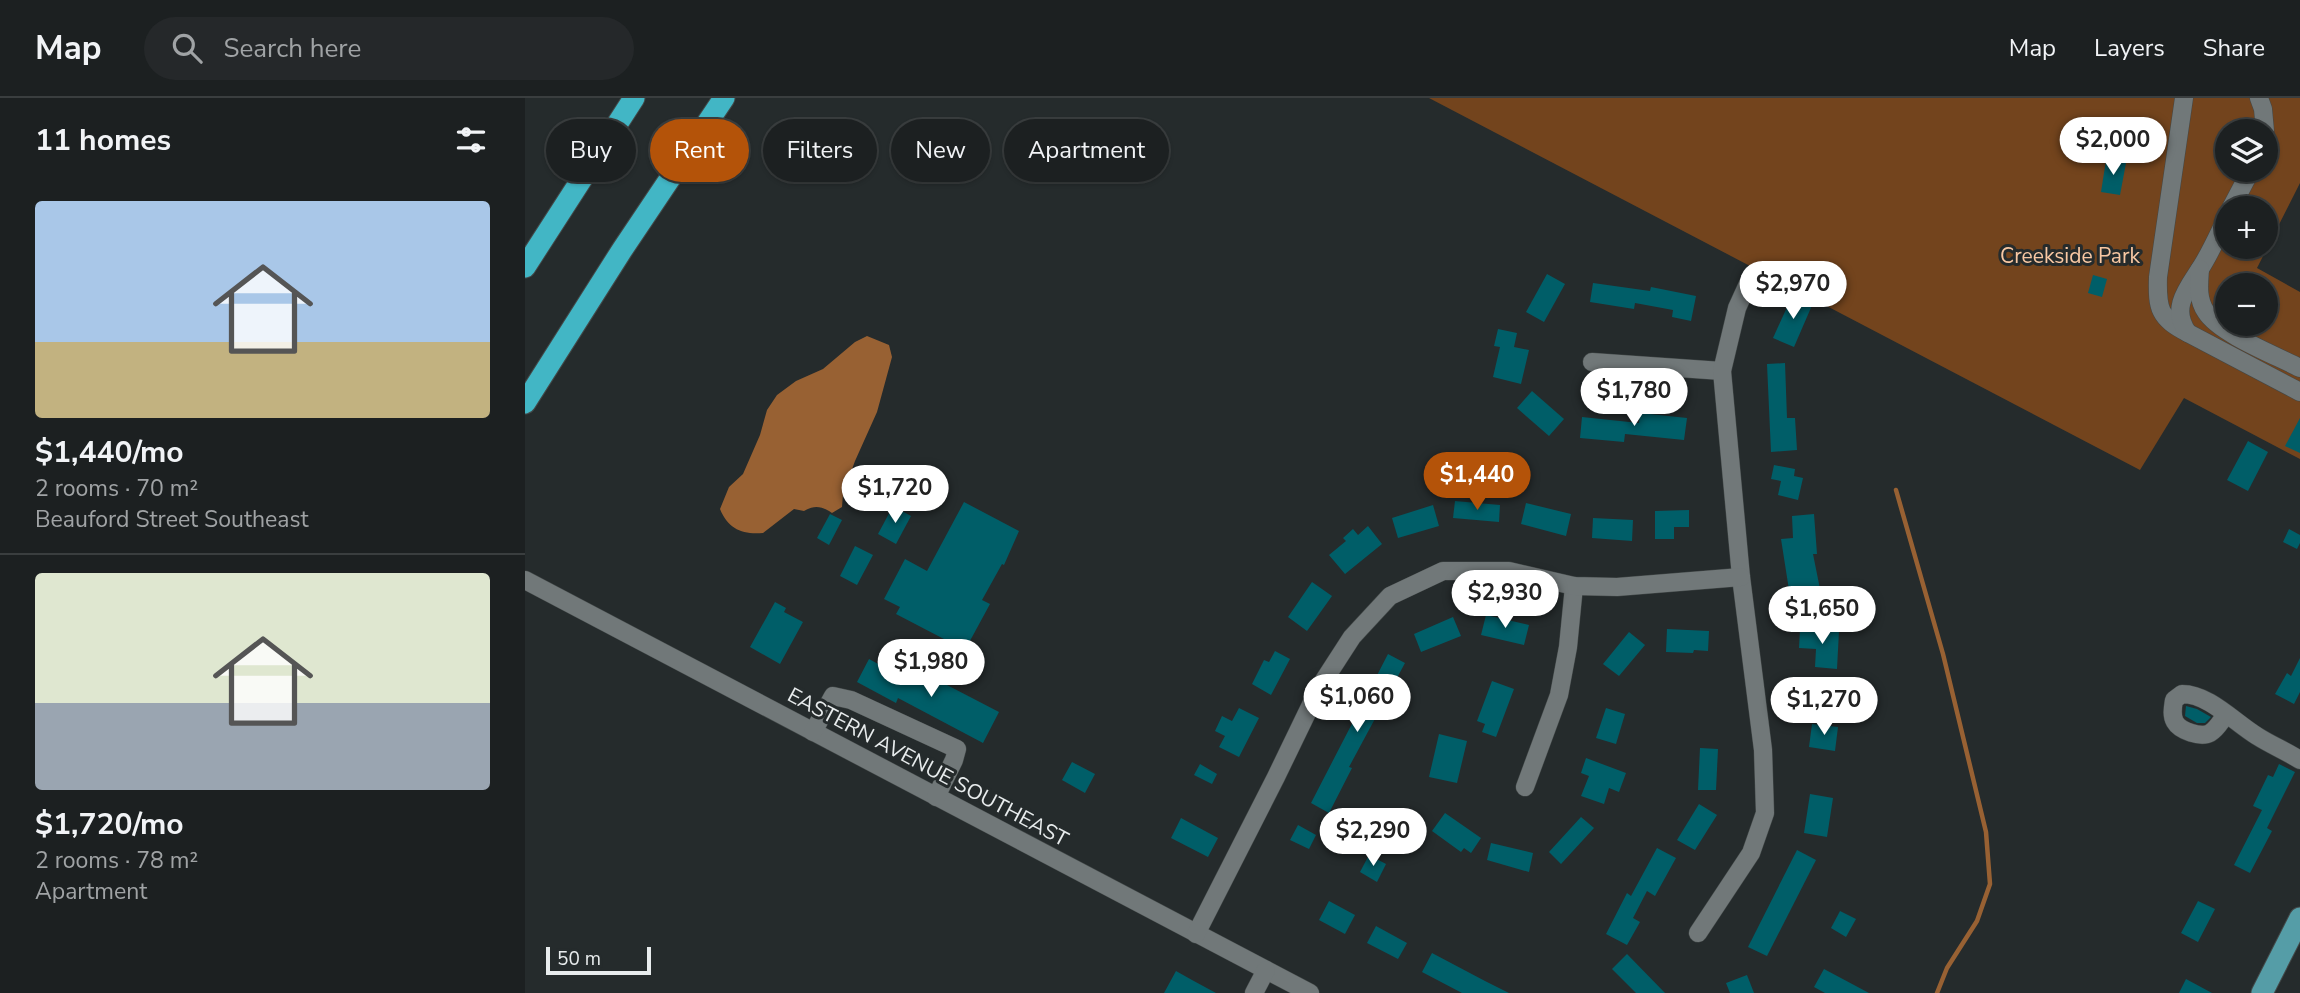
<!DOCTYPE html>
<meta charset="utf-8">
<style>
body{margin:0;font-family:"Nunito Sans",sans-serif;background:#25282a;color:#f1f3f6;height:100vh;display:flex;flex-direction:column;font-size:26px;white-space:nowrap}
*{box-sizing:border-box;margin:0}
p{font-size:23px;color:#a0a3a5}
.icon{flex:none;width:38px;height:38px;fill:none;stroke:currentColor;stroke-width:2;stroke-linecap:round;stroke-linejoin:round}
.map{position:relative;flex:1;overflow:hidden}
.panel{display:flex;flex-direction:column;background:#1c2021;width:525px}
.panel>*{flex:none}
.hud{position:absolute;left:21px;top:21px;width:665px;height:63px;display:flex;gap:14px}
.tools{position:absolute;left:1690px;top:21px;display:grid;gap:14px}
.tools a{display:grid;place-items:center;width:63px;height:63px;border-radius:50%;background:#1c2021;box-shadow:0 2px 5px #0004,0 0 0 2px #3a3e3f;font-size:35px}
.scale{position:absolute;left:21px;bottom:18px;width:105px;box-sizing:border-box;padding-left:7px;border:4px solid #e8eced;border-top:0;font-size:19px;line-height:24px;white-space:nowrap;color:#e8eced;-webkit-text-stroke:5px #252b2c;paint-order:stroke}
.price{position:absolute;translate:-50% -60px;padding:0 16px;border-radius:24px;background:#fff;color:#222;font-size:23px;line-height:46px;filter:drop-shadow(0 2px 4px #0008)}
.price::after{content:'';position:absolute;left:50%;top:42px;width:21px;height:16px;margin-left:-10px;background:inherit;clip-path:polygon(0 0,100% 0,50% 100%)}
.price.selected{background:#b45309;color:#fff}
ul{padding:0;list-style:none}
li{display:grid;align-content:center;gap:14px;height:371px;padding:0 35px}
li+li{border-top:2px solid #3a3e3f}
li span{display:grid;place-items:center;height:217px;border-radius:7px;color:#555}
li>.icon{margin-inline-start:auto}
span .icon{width:126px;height:126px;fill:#fffc;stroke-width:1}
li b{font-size:30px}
h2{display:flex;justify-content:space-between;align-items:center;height:84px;padding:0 35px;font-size:30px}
.chip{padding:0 24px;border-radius:32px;background:#1c2021;box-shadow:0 2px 5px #0004,0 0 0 2px #3a3e3f;font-size:24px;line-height:63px}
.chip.selected{background:#b45309;color:#fff}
header{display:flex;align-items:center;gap:42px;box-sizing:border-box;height:98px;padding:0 35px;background:#1c2021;border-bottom:2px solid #3a3e3f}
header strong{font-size:33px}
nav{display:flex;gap:38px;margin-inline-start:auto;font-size:24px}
.search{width:490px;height:63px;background:#25282a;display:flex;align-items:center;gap:18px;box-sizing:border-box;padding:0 24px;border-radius:38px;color:#a0a3a5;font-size:26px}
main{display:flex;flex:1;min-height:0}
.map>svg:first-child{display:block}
.green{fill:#73441d;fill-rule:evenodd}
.water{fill:#986133}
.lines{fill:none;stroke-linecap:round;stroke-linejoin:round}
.stream{stroke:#986133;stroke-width:4.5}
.building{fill:#005e68}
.minor-casing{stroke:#424848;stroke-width:19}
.major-casing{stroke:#424848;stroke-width:23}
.highway-casing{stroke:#424848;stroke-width:23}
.minor{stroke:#717879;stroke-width:18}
.major{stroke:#559da7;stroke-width:21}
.highway{stroke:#42b6c5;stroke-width:21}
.labels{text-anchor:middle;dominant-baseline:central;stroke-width:6;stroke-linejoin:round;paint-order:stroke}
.park-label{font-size:21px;fill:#f9c8a3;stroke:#252b2c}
.street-label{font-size:21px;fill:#e8eced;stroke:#252b2c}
</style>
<header>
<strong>Map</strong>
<div class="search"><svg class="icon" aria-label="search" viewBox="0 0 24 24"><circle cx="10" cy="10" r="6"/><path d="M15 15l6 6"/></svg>Search here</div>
<nav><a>Map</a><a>Layers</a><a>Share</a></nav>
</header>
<main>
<section class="panel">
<h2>11 homes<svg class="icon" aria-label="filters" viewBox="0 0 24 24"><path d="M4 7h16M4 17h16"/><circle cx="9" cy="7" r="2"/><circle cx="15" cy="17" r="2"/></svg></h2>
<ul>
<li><span style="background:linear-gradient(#a9c7e8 65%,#c2b280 0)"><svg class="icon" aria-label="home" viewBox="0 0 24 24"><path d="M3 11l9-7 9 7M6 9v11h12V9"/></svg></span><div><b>$1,440/mo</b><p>2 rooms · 70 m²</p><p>Beauford Street Southeast</p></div></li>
<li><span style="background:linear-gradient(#dfe7d0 60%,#9aa5b1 0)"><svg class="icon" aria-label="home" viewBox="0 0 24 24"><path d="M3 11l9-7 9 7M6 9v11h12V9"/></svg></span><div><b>$1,720/mo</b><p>2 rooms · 78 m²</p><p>Apartment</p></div></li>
</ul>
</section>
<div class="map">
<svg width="1775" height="895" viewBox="0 0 1775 895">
<rect width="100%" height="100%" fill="#252b2c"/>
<path class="green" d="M904,0H1775V85L1732,170L1775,194V361L1659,300L1615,372ZM1703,33H1741V72H1703ZM1703,110H1741V149H1703ZM1703,187H1741V226H1703Z"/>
<path class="water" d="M342,238L364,247L367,259L352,314L330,363L318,396L317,409L307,415C297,408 289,407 279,413L269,411L238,435C218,437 203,431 195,411L204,389L218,376L235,337L242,312L252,297L271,283L298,271L330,244Z"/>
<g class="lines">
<path class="stream" d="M1371,392L1418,556L1461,734L1465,786L1452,823L1422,870L1412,895"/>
</g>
<g class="building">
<path d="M1581,62L1601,65L1595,97L1576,94Z"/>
<path d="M1022,176L1040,186L1019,224L1001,214Z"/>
<path d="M1568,177L1582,181L1577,199L1563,195Z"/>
<path d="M1068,185L1125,193L1126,189L1171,198L1166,223L1147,219L1148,212L1110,205L1109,211L1065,204Z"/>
<path d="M1268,196L1288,205L1269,249L1248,240Z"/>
<path d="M973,231L992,235L989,249L1004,252L996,286L968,279L975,249L969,248Z"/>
<path d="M1260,265L1262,320H1270L1272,352L1246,354L1242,266Z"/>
<path d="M1007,293L1039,321L1024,338L992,310Z"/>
<path d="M1115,315L1162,320L1159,342L1100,336L1099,344L1055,340L1057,319L1114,325Z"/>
<path d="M1775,320V355L1760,348Z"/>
<path d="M1723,343L1743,354L1723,393L1702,382Z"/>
<path d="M1249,367L1270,371L1269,378L1278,380L1273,402L1253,397L1256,383L1246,381Z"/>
<path d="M930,403L975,407L974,424L928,420Z"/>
<path d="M439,404L494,433L479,467L477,466L457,502L465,506L440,552L371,516L375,509L359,501L380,461L402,473Z"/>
<path d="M1001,405L1046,416L1041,438L996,426Z"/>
<path d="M908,407L914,428L873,440L867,420Z"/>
<path d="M368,408L386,418L371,446L353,436Z"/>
<path d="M1164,412V429H1149V441H1130V413Z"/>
<path d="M305,416L317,422L304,447L292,440Z"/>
<path d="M1289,416L1292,456H1288L1298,506L1279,510L1275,490L1264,492L1256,441L1268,440L1267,418Z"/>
<path d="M1068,420L1108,422L1107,443L1067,440Z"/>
<path d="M843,428L857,446L820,476L804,457L821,443L818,440L828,431L833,437Z"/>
<path d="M1764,431L1775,437V445L1772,451L1758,444Z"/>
<path d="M330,448L348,457L332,487L315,478Z"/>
<path d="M787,484L807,498L782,533L763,519Z"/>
<path d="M250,504L261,510L259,514L278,524L255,566L225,549Z"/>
<path d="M961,517L1004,527L999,547L956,537Z"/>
<path d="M928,519L936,538L896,554L889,536Z"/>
<path d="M1142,531L1184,533L1183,553L1169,552L1168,555L1141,554Z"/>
<path d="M1275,531L1314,533L1312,571L1290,569L1291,551L1274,550Z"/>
<path d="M1104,534L1120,547L1094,578L1078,566Z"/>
<path d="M750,553L765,561L746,597L727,586L739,562L744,564Z"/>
<path d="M863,556L880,565L824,669L827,670L804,715L786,705Z"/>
<path d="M1775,560V594L1769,606L1750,596L1762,575L1766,578Z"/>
<path d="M344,561L366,573L368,568L391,580L395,573L474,614L458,645L373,600L371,605L332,584Z"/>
<path d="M967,583L989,591L971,639L957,634L960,626L952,623Z"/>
<path d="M1661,608L1672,611L1686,619L1680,625H1672L1660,618Z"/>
<path d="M714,610L734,620L714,659L694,649L700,638L690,633L697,618L707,623Z"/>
<path d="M1081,610L1100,616L1091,646L1071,640Z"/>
<path d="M1287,626L1313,629L1310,653L1284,649Z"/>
<path d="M914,636L942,643L932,685L904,679Z"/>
<path d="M1175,650L1193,651L1191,692H1173Z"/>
<path d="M1061,660L1101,675L1094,694L1084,690L1079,706L1056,698L1064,678L1056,675Z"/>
<path d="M547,664L570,676L560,695L537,682Z"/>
<path d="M675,666L692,676L687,686L669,677Z"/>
<path d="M1754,666L1770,674L1742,730L1747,733L1725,775L1709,767L1737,712L1728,708L1743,677L1748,679Z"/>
<path d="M1285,696L1308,700L1302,739L1279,735Z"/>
<path d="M1174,706L1192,717L1170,752L1152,742Z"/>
<path d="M920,715L956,740L946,755L939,750L936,754L907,733Z"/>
<path d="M1056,719L1069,730L1036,766L1024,754Z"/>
<path d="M656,720L693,740L683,759L646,740Z"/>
<path d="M773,727L791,737L784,751L765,742Z"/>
<path d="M966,745L1008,755L1004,774L962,762Z"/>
<path d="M1132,750L1151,760L1130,798L1122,793L1108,820L1115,824L1102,847L1081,836L1102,795L1106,798Z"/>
<path d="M1272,752L1291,762L1242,858L1223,849Z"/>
<path d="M844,757L861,766L852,784L835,774Z"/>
<path d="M804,803L830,817L820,836L794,822Z"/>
<path d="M1673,803L1690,811L1673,844L1656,835Z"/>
<path d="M1315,813L1331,821L1321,839L1306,830Z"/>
<path d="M851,828L882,845L873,861L842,845Z"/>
<path d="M907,855L960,883L984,895H937L897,874Z"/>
<path d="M1102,856L1140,895H1111L1087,871Z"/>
<path d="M1299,871L1344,895H1300L1289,889Z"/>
<path d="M651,873L667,882L691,895H639Z"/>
<path d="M1222,877L1229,895H1205L1201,885Z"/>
<path d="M1661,881L1687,895H1654Z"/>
</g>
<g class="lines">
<g class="minor-casing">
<g id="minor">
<path d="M1659,0L1633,179C1632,211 1634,220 1663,235"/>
<path d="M1734,0L1738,11L1740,33"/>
<path d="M1706,110L1726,72"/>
<path d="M1703,117C1694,135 1686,154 1675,171C1662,191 1645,211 1663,235L1775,294"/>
<path d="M1675,171C1674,186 1672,201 1681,214C1695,236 1750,257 1775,270"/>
<path d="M1067,264L1197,273"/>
<path d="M0,482L785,895"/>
<path d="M1700,618C1696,623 1692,631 1685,635C1676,640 1655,633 1650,624C1646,617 1648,609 1649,602L1657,596C1684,596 1709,624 1732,638C1746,647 1761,653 1775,662"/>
<path d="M288,634L308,598L326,602L432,651L429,662L411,699"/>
<path d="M1000,689L1034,597L1043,549L1049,488"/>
<path d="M1173,835L1226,755L1240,715L1238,652L1216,479L1197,273L1212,210L1227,177"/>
<path d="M671,836L751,679L794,590L827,539L865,498L918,473H984L1049,488L1092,489L1216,479"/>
<path d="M729,895L741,872"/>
</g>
</g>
<g class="major-casing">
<path id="major" d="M1737,895L1775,820"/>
</g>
<g class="highway-casing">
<g id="highway">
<path d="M0,169L109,0"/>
<path d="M0,305L97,152L199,0"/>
</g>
</g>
<use href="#minor" class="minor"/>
<use href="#major" class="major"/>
<use href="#highway" class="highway"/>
</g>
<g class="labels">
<g class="park-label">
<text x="1545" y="158">Creekside Park</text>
</g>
<g class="street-label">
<text transform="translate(403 669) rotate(28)">EASTERN AVENUE SOUTHEAST</text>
</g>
</g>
</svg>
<div class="tools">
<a><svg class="icon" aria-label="layers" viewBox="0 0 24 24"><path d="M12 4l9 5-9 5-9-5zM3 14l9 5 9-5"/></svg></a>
<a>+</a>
<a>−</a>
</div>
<div class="scale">50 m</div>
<b class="price" style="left:1588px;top:79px">$2,000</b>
<b class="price" style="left:1268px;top:223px">$2,970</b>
<b class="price" style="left:1109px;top:330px">$1,780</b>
<b class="price selected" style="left:952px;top:414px">$1,440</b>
<b class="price" style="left:370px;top:427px">$1,720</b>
<b class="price" style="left:980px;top:532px">$2,930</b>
<b class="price" style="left:1297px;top:548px">$1,650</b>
<b class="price" style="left:406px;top:601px">$1,980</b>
<b class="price" style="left:832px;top:636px">$1,060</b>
<b class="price" style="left:1299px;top:639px">$1,270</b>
<b class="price" style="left:848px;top:770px">$2,290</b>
<div class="hud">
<a class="chip">Buy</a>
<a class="chip selected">Rent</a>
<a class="chip">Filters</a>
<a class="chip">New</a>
<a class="chip">Apartment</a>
</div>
</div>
</main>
